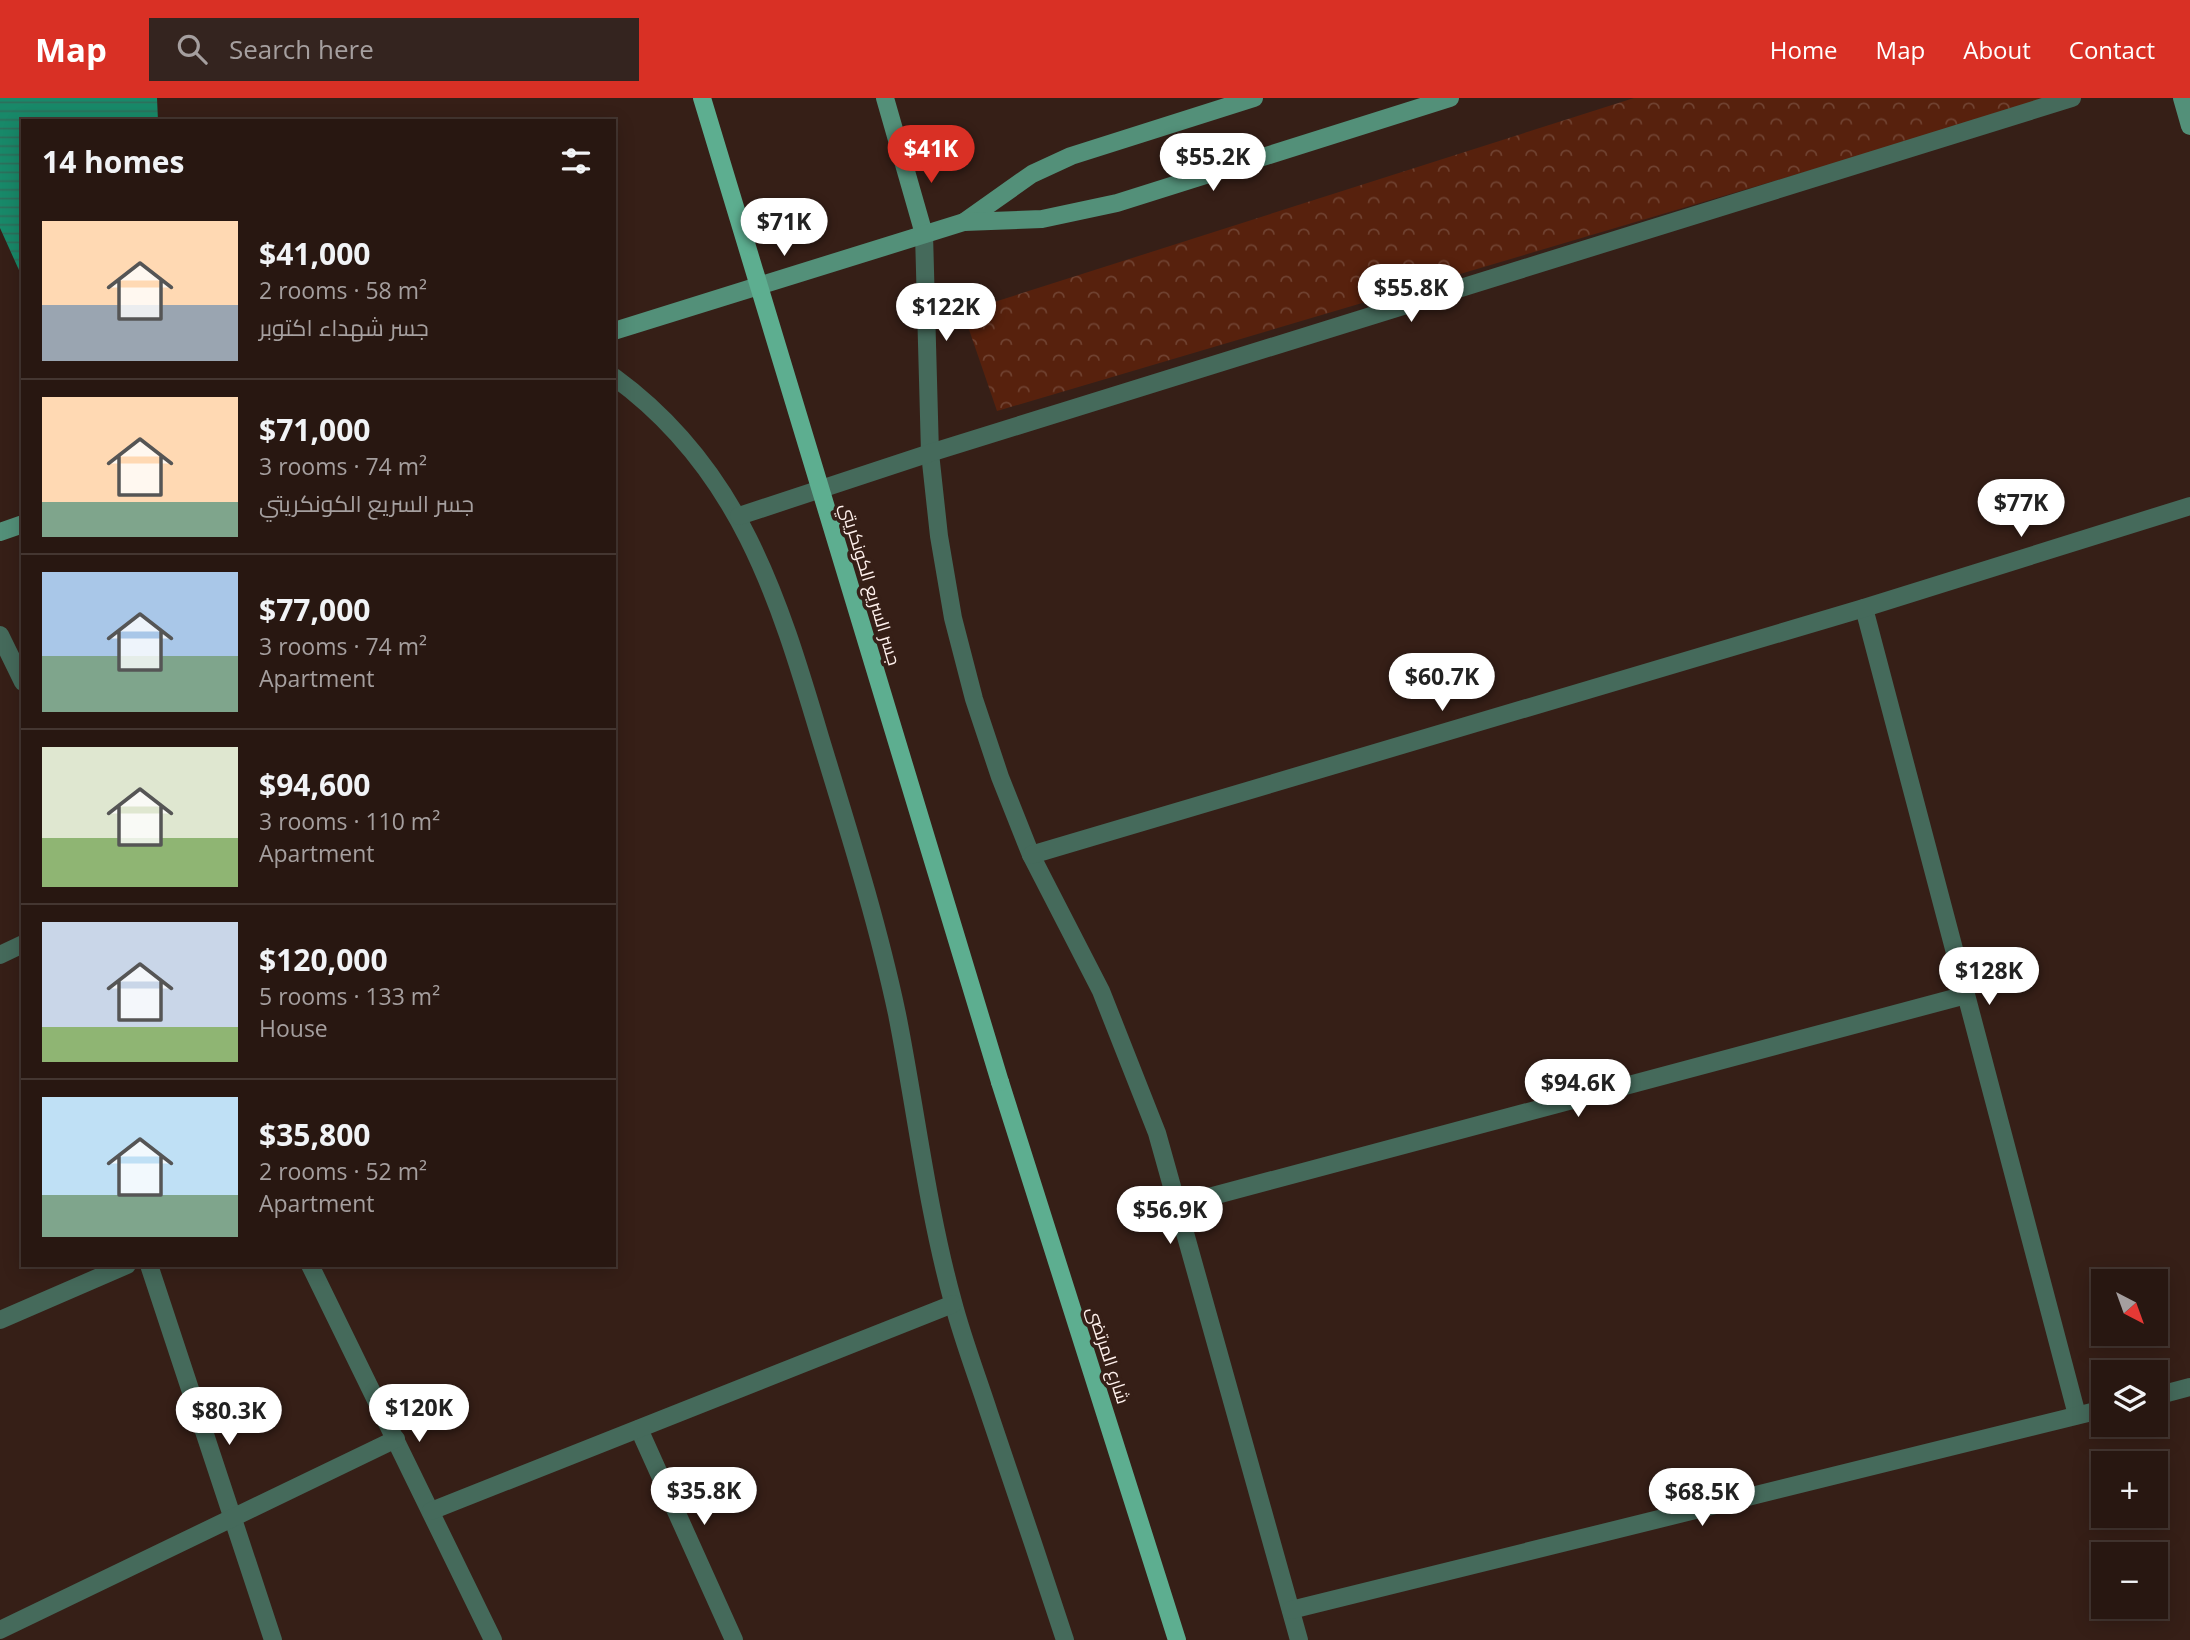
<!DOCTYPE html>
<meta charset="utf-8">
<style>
body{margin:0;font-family:"Open Sans",Cairo,sans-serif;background:#34241f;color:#f1f3f6;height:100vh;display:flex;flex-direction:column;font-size:26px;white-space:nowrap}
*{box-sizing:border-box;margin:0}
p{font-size:23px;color:#a59f9f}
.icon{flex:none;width:38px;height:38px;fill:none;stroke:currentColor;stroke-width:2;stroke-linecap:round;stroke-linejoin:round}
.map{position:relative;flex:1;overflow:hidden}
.drawer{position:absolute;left:21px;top:21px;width:595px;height:1148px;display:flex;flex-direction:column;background:#281711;border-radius:0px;box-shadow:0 4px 18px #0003,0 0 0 2px #443631}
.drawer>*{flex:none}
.needle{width:46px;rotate:139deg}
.tools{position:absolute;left:2091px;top:1171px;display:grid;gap:14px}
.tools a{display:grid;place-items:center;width:77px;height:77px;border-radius:0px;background:#281711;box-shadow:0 4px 18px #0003,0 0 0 2px #443631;font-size:35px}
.price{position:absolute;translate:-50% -60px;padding:0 16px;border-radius:24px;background:#fff;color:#222;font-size:23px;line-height:46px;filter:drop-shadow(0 2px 4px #0008)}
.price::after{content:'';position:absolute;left:50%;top:42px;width:21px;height:16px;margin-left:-10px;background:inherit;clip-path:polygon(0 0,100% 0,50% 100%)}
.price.selected{background:#d93025;color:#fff}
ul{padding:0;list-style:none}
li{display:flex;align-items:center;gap:21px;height:175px;padding:0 21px}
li+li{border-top:2px solid #443631}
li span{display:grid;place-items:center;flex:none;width:196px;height:140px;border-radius:0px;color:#555}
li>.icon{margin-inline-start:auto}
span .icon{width:84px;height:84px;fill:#fffc;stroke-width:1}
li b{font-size:30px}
h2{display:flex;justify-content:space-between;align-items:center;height:84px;padding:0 21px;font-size:30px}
header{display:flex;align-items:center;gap:42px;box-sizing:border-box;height:98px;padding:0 35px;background:#d93025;color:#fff}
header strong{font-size:33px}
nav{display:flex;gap:38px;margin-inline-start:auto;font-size:24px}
.search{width:490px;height:63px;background:#34241f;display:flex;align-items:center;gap:18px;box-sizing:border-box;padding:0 24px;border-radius:0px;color:#a59f9f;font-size:26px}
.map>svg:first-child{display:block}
.park{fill:url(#park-crowns)}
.water{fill:url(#water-rules)}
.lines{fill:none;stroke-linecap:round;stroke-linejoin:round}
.street{stroke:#456a5b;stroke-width:18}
.secondary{stroke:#539079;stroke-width:18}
.primary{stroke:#5dae90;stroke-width:18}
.primary-bridge{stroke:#5dae90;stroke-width:18}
.labels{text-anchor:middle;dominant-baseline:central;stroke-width:7;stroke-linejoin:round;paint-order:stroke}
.street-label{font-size:18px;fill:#fff1ed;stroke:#361f17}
</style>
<header>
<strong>Map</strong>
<div class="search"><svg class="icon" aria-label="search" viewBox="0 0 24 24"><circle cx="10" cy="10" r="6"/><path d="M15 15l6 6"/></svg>Search here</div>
<nav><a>Home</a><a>Map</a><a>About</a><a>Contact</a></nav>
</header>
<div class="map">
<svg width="2190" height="1542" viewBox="0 0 2190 1542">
<defs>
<pattern id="park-crowns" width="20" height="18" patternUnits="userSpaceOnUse" patternTransform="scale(1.75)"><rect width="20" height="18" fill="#57210d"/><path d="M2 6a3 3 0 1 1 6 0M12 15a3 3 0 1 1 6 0" fill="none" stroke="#704231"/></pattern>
<pattern id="water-rules" width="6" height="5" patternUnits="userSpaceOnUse" patternTransform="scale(1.75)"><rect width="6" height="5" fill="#188969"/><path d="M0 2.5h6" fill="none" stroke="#2d6f5b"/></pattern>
</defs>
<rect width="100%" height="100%" fill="#361f17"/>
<path class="park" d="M1634,0H2055L997,313L963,214Z"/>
<path class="water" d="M0,0H157L158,23H23V181L0,130Z"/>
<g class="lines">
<g class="street">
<path d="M924,136L930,355L939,438L953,520L974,601L1000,679L1031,757L1101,893L1157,1035L1299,1542"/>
<path d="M614,279C739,370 778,498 820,639C848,731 877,822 897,916C916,1012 927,1110 953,1204C963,1242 977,1278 989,1315C1015,1391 1040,1466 1065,1542"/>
<path d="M739,418L930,355L2072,0"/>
<path d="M1864,510L2077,1317"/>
<path d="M0,537L23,584"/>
<path d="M1031,757L1864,510L2190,408"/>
<path d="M0,857L23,846"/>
<path d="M1179,1107L1966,897"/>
<path d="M149,1167L273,1542"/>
<path d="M310,1167L493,1542"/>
<path d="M0,1222L127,1167"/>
<path d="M2156,1298L2190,1289"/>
<path d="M639,1331L734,1542"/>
<path d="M431,1413L953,1206"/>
<path d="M1291,1512L2104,1311"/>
<path d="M0,1532L396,1341"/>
</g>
<g class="secondary">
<path d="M885,0L924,136"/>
<path d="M2182,0L2190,28"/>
<path d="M964,124L1032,76L1071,58L1254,0"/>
<path d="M614,233L964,124L1042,121L1117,105L1450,0"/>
<path d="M0,434L23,426"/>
</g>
<path class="primary" d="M1000,984L1177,1542"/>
<path class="primary-bridge" d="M702,0L1000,984"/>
</g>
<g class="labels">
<g class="street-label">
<text transform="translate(871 486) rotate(73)">جسر السريع الكونكريتي</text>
<text transform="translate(1109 1257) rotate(72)">شارع المرتضى</text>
</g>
</g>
</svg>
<div class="tools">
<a><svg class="needle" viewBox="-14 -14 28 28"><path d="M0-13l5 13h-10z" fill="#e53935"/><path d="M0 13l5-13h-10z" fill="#a59f9f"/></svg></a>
<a><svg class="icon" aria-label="layers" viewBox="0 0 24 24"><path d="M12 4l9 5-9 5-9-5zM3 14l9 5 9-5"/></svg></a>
<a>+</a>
<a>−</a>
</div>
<b class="price selected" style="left:931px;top:87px">$41K</b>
<b class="price" style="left:1213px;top:95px">$55.2K</b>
<b class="price" style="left:784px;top:160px">$71K</b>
<b class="price" style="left:1411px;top:226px">$55.8K</b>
<b class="price" style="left:946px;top:245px">$122K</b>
<b class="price" style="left:2021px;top:441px">$77K</b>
<b class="price" style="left:1442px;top:615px">$60.7K</b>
<b class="price" style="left:1989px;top:909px">$128K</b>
<b class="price" style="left:1578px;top:1021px">$94.6K</b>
<b class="price" style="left:1170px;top:1148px">$56.9K</b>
<b class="price" style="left:419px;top:1346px">$120K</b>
<b class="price" style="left:229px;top:1349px">$80.3K</b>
<b class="price" style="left:704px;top:1429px">$35.8K</b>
<b class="price" style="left:1702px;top:1430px">$68.5K</b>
<section class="drawer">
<h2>14 homes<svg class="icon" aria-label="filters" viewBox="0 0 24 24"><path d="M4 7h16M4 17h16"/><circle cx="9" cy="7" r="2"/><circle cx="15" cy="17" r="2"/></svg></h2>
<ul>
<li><span style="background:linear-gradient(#ffd9b3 60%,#9aa5b1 0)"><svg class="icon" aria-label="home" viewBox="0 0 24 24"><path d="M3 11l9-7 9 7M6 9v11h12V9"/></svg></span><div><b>$41,000</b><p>2 rooms · 58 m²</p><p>جسر شهداء اكتوبر</p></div></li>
<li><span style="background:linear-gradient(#ffd9b3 75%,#7fa58c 0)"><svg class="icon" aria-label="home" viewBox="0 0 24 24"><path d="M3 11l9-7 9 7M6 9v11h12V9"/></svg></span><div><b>$71,000</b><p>3 rooms · 74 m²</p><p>جسر السريع الكونكريتي</p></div></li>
<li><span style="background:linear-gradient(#a9c7e8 60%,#7fa58c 0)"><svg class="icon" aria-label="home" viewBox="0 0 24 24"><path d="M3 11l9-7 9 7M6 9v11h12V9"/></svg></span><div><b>$77,000</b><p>3 rooms · 74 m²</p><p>Apartment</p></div></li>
<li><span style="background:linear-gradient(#dfe7d0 65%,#8fb573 0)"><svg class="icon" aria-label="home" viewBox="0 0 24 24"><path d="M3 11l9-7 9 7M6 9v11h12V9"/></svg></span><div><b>$94,600</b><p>3 rooms · 110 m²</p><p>Apartment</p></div></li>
<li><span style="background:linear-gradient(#c9d6e8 75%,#8fb573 0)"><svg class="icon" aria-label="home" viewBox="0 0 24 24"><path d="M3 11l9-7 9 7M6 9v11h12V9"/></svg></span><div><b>$120,000</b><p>5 rooms · 133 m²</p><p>House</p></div></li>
<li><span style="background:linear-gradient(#bfe0f5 70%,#7fa58c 0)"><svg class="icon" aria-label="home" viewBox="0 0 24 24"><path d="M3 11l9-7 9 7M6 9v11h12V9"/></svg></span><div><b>$35,800</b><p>2 rooms · 52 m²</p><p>Apartment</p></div></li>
</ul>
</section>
</div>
